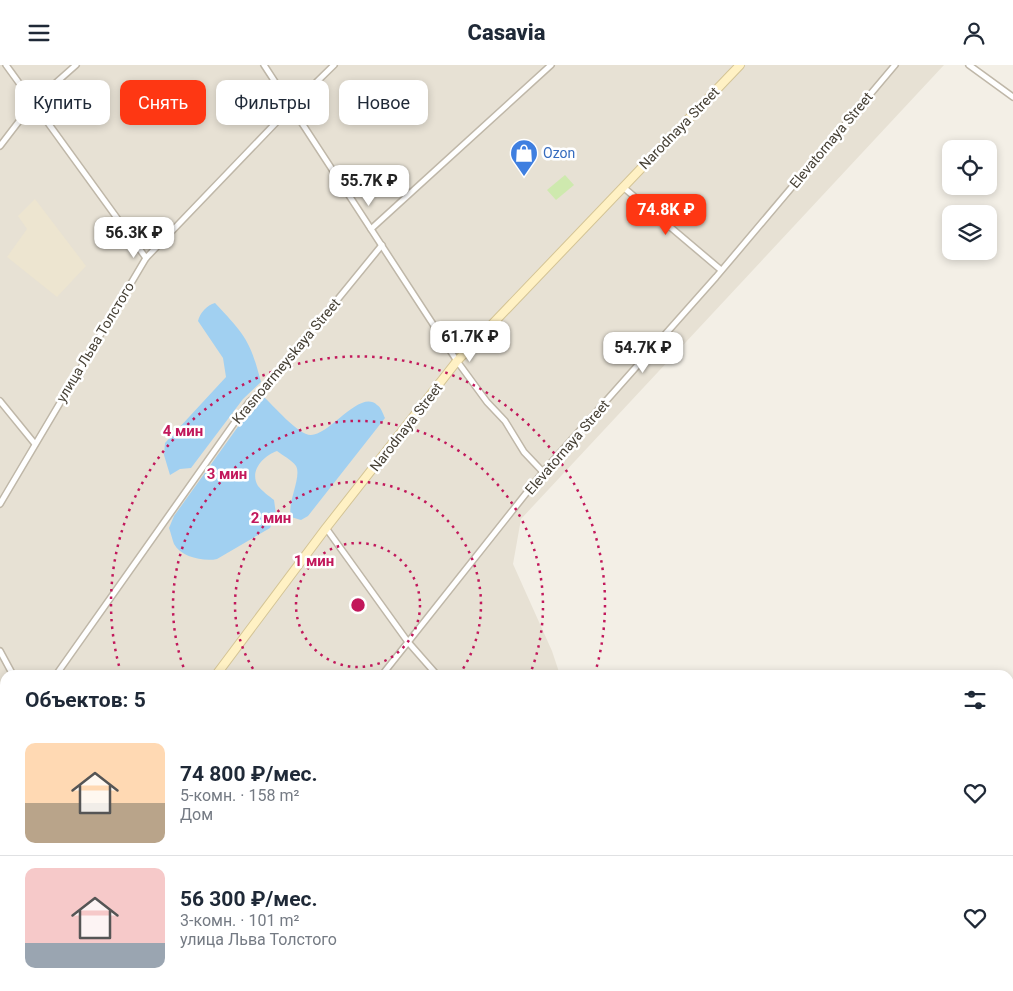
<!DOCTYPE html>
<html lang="ru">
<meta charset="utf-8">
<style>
body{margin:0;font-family:Roboto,sans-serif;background:#f2f2f3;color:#1f2937;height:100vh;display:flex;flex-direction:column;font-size:19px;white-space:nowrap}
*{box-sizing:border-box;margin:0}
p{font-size:16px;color:#747a83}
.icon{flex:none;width:28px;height:28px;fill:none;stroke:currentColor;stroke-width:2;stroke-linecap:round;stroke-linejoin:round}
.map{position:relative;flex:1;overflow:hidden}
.drawer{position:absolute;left:0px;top:605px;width:1014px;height:321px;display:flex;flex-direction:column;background:#fff;border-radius:15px 15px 0 0;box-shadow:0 2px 8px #0003}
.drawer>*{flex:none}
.guide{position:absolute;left:15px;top:15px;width:500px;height:45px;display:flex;gap:10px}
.fabs{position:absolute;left:942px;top:75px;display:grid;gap:10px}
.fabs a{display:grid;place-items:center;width:55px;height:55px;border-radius:10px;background:#fff;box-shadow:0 2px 8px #0003;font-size:25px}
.price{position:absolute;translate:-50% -42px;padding:0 11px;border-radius:10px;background:#fff;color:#222;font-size:16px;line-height:32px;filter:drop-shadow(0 1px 2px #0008)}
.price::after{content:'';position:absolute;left:50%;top:30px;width:15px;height:11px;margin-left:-8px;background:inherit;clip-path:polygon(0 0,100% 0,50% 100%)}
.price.current{background:#fe3713;color:#fff}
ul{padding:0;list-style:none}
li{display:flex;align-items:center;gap:15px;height:125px;padding:0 25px}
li+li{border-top:1px solid #e0e1e3}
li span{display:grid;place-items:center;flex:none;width:140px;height:100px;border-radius:10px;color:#555}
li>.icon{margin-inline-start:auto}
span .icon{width:60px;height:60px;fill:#fffc;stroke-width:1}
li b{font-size:21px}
h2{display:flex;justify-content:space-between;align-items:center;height:60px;padding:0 25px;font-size:21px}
.pill{padding:0 18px;border-radius:10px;background:#fff;box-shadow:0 2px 8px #0003;font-size:18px;line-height:45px}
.pill.current{background:#fe3713;color:#fff}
header{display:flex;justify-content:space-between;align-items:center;height:65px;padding:0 25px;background:#fff;font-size:22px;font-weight:800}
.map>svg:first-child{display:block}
.residential{fill:#e7e1d4}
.education{fill:#ede5d0}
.green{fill:#cee9ae}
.water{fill:#a1d0f1}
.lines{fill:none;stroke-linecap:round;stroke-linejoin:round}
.minor-casing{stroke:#bfb7a8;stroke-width:8}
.secondary-casing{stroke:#d4c495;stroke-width:10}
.minor{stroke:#fff;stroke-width:5}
.secondary{stroke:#fff1c4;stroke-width:8}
.ring{fill:none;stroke:#c2185b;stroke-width:2.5;stroke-dasharray:2.5 5}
.labels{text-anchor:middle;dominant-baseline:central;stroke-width:5;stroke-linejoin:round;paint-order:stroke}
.street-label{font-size:14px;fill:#464035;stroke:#fff}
.shop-label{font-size:14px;fill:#366cbe;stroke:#fff;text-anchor:start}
.centre{fill:#c2185b;stroke:#fff;stroke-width:2.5}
.ring-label{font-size:15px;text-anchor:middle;font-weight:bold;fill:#c2185b;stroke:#fff;stroke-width:5;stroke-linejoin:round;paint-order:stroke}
</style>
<header><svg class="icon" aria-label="menu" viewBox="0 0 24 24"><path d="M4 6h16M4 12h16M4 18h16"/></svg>Casavia<svg class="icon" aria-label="person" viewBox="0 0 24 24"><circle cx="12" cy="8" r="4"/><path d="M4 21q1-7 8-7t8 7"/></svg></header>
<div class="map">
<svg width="1013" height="926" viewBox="0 0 1013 926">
<rect width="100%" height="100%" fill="#f3efe6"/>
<path class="residential" d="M0,0H944L521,454L513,499L552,586L560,610H5V921H1009V865L1013,864V926H0Z"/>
<path class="education" d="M35,134L86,201L57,232L7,192L27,164L18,151Z"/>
<path class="green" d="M565,110L574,120L556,135L547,125Z"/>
<g class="water">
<path d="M215,238C245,270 250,275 261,317L243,334L191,403L180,404L170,410L164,390L165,378L226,312L223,293L198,256C200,248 207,240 215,238Z"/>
<path d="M263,331C273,340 298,370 311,370C330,370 360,324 377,340C381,342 383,349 385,353L308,451L301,455L291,452C287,437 302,412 296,401C292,395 282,390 277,386C263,391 249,406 258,421C262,426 269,431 274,435L276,449L270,463L217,494C204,497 181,492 174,479C172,474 171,468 169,463L174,451L257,335Z"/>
</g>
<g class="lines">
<g class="minor-casing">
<g id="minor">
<path d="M6,0L146,193"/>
<path d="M264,0L457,296L487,337L505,356L524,387L543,407"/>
<path d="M969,0L1013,32"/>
<path d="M0,81L33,38L76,0"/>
<path d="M623,122L721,205"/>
<path d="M371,164L551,0"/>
<path d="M0,336L35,379"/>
<path d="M0,439L146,193L291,42L334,0"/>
<path d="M326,463L408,577L437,610"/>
<path d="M0,586L13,610"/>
<path d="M56,610L249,337L267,321L382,180"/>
<path d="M382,610L543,407L716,212L895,0"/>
<path d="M0,693L5,686"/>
<path d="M177,921L179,926"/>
<path d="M723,921L727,926"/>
<path d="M146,926L149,921"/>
<path d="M282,926L286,921"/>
<path d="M455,926L459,921"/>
<path d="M606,926L610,921"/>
</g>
</g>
<g class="secondary-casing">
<g id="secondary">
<path d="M216,610L326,463L457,296L740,0"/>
<path d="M10,926L13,921"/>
</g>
</g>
<use href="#minor" class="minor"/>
<use href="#secondary" class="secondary"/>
</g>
<g class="ring">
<circle cx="358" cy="540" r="62"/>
<path d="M257 610A123 123 0 1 1 459 610"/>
<path d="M186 609A185 185 0 1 1 530 609"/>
<path d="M121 608A247 247 0 1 1 595 608"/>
</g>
<defs>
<g id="shop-pin" transform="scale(1.4375)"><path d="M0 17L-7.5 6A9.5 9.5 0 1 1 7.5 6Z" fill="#3f7fe0" stroke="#fff"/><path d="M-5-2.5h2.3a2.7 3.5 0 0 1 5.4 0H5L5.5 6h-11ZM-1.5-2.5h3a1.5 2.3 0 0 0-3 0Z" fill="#fff"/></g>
</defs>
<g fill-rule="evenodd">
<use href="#shop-pin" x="524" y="88"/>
</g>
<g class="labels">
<g class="street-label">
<text transform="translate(679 63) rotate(-46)">Narodnaya Street</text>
<text transform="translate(831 75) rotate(-50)">Elevatornaya Street</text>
<text transform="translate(95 277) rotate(-59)">улица Льва Толстого</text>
<text transform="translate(286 296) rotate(-50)">Krasnoarmeyskaya Street</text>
<text transform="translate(406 362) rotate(-52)">Narodnaya Street</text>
<text transform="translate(567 382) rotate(-49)">Elevatornaya Street</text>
</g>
<g class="shop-label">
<text x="543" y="88">Ozon</text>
</g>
</g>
<circle cx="358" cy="540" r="8" class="centre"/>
<g class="ring-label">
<text x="183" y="371">4 мин</text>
<text x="227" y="414">3 мин</text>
<text x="271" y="458">2 мин</text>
<text x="314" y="501">1 мин</text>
</g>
</svg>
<div class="fabs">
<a><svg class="icon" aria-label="locate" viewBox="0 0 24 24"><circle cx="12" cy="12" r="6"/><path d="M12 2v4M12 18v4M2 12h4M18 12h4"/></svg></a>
<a><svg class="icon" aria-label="layers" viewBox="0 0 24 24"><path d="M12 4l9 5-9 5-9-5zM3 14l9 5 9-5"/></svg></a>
</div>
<b class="price" style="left:369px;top:142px">55.7K ₽</b>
<b class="price current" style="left:666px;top:171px">74.8K ₽</b>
<b class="price" style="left:134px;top:194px">56.3K ₽</b>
<b class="price" style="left:470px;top:298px">61.7K ₽</b>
<b class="price" style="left:643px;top:309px">54.7K ₽</b>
<div class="guide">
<a class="pill">Купить</a>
<a class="pill current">Снять</a>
<a class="pill">Фильтры</a>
<a class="pill">Новое</a>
</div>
<section class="drawer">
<h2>Объектов: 5<svg class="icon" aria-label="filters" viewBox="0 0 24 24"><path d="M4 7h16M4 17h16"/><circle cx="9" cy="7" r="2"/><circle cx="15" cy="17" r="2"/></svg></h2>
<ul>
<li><span style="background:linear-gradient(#ffd9b3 60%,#b9a48a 0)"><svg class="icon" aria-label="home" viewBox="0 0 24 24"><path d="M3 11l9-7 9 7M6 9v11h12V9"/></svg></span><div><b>74 800 ₽/мес.</b><p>5-комн. · 158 m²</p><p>Дом</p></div><svg class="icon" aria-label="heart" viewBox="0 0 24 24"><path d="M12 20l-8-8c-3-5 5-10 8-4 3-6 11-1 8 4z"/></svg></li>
<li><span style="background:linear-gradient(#f6c9c9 75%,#9aa5b1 0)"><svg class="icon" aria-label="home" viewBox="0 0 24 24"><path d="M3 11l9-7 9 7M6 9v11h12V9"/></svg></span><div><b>56 300 ₽/мес.</b><p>3-комн. · 101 m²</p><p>улица Льва Толстого</p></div><svg class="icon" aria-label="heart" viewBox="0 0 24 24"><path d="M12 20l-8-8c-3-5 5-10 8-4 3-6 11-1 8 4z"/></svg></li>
</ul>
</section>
</div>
